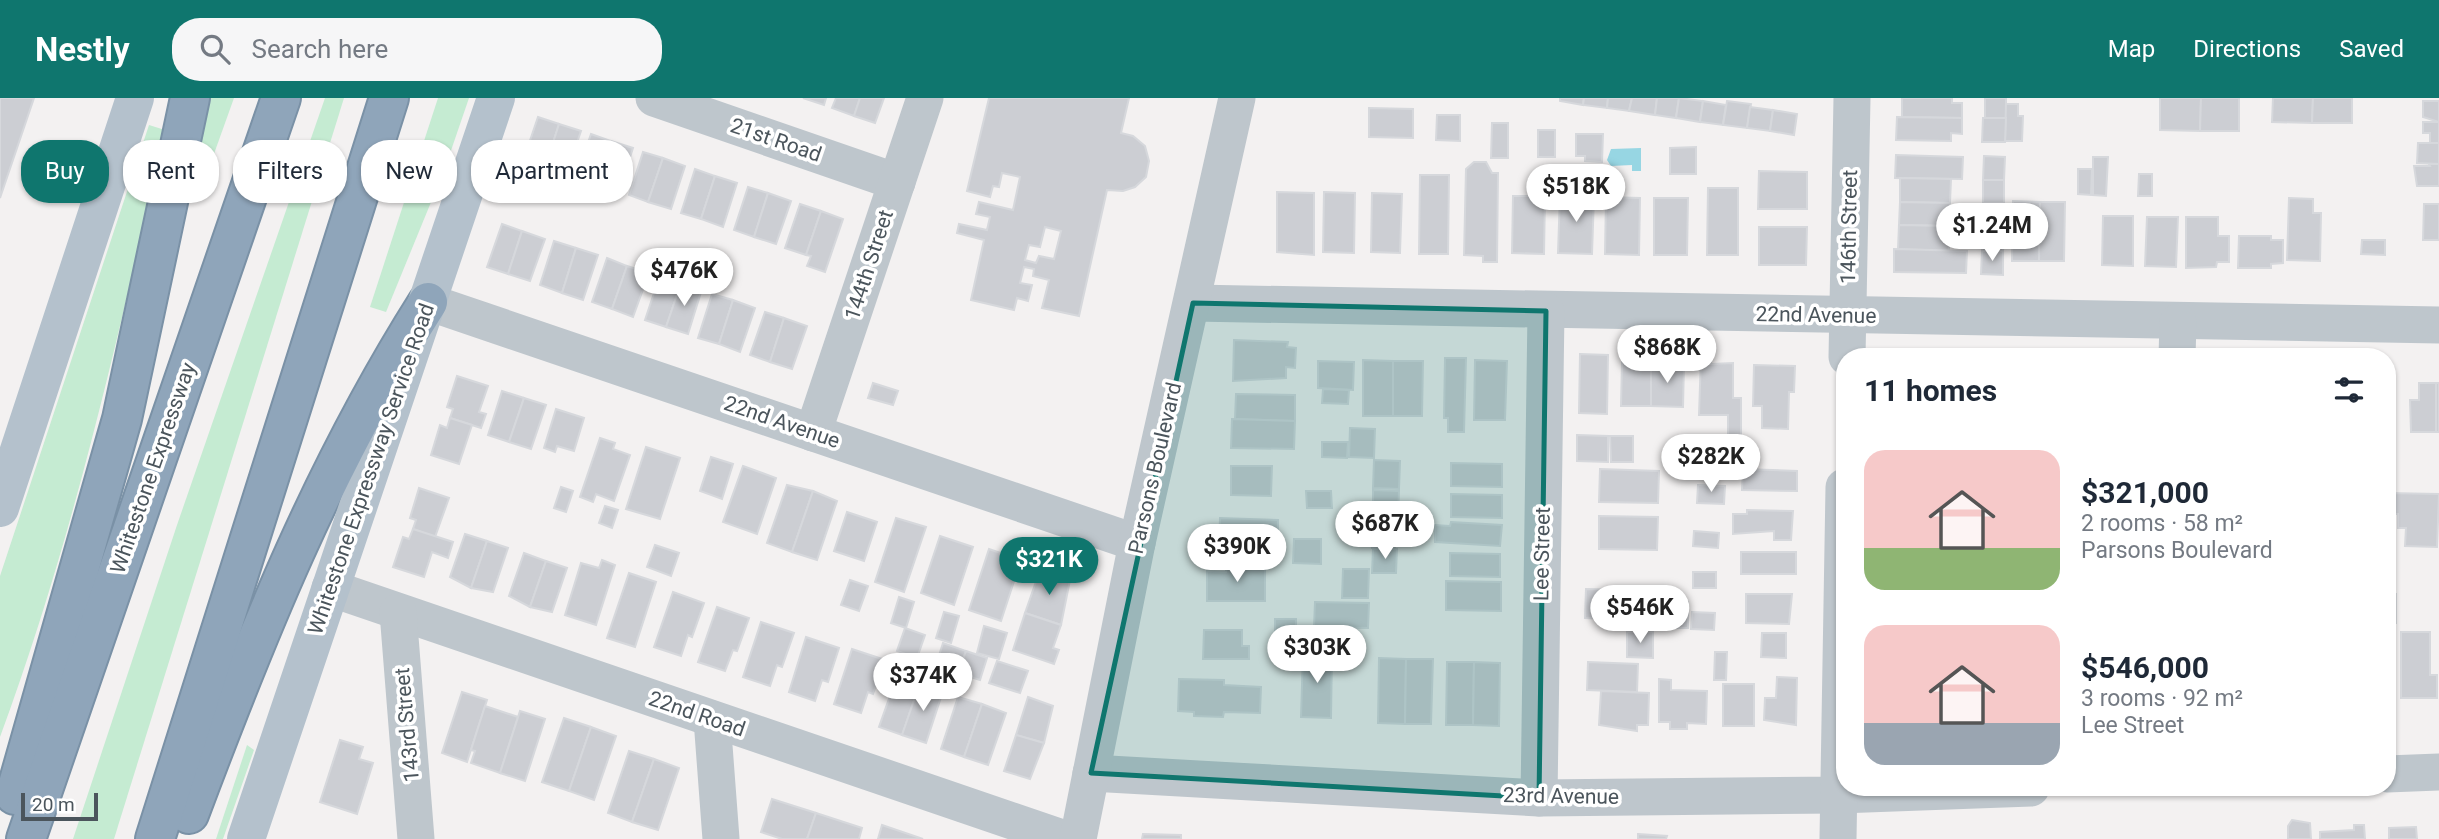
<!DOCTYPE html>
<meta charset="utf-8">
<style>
body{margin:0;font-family:Roboto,sans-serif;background:#f6f6f7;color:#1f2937;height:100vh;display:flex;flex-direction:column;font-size:26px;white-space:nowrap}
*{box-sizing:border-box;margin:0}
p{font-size:23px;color:#747a83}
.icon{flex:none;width:38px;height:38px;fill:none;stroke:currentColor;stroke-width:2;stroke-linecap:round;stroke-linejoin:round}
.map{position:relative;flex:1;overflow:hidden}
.panel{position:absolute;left:1836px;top:250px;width:560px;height:448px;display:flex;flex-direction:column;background:#fff;border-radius:28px;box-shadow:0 2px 5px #0004}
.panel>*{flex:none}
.top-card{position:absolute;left:21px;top:42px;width:665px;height:63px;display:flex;gap:14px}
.scale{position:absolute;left:21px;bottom:18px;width:77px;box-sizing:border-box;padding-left:7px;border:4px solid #4b555c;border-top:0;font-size:19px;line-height:24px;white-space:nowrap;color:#4b555c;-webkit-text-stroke:5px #fff;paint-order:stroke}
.price{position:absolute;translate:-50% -60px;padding:0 16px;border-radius:24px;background:#fff;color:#222;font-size:23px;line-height:46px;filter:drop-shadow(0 2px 4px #0008)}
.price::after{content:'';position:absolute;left:50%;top:42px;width:21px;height:16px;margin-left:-10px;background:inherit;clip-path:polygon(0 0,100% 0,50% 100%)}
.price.on{background:#0f766e;color:#fff}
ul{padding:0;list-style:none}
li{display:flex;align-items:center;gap:21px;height:175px;padding:0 28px}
li span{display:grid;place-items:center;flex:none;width:196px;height:140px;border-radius:21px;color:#555}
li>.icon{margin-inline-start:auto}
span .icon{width:84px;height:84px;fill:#fffc;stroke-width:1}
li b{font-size:30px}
h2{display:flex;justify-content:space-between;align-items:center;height:84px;padding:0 28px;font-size:30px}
.chip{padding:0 24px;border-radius:28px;background:#fff;box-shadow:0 2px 5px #0004;font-size:24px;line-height:63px}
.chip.on{background:#0f766e;color:#fff}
header{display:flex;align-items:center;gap:42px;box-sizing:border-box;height:98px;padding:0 35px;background:#0f766e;color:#fff}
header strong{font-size:33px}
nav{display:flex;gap:38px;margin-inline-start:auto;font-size:24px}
.search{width:490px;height:63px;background:#f6f6f7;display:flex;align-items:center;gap:18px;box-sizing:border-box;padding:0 24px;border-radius:28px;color:#747a83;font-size:26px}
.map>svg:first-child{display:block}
.green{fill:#c5ebd2}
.water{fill:#97d6e3}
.building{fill:#ccced3;stroke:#d6d8dc;stroke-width:2;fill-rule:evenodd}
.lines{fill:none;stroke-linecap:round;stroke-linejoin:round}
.highway-casing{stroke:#7a91a6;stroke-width:42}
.minor{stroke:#bec6cc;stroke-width:37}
.major{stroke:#b4c1cc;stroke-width:38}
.highway{stroke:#8fa5ba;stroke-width:38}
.marked{fill:#0f766e;fill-opacity:0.2;stroke:#0f766e;stroke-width:5;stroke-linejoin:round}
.labels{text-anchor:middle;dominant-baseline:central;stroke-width:7;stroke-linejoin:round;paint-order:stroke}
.street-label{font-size:21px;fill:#4b555c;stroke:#fff}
</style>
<header>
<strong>Nestly</strong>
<div class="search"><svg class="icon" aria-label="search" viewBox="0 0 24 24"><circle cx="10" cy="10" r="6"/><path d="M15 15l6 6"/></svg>Search here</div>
<nav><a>Map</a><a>Directions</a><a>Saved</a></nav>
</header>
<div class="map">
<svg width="2439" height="741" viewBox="0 0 2439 741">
<rect width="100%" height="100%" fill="#f3f1f1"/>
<g class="green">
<path d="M207,0H234L210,67L194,62Z"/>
<path d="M325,0H344L114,741H73L177,427Z"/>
<path d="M438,0H469L445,70L386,214L370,209Z"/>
<path d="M149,27L165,32C119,236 73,442 0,639V478Z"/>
<path d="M247,647L254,652L223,741H216Z"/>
</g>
<path class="water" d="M1641,50V73H1632V67L1611,68L1607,62L1611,51Z"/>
<g class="building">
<path d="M0,0H34L0,100Z"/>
<path d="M803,0H826L824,7Z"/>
<path d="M836,0H860L854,18L832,10Z"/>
<path d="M860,0H884L875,25L854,18Z"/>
<path d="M989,0H1129L1121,35L1133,38L1145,48L1149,63L1146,79L1135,89L1123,93L1107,92L1079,218L1042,210L1049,182L1033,178L1034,171L1024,169L1020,185L1032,187L1028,203L1017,200L1014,212L971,202L984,142L957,135L959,126L987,132L990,119L976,116L979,104L1013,112L1020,79L1002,75L999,89L993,88L990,99L967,93ZM1045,129L1061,133L1054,161L1039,158L1036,165L1025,162L1029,147L1040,149Z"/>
<path d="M1560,0H1584L1583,7L1560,3Z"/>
<path d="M1584,0H1608L1607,10L1583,7Z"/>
<path d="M1608,0H1632L1629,13L1607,10Z"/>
<path d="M1632,0H1657L1655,17L1629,13Z"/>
<path d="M1657,0H1679L1676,20L1655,17Z"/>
<path d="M1679,0L1703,3L1700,24L1676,20Z"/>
<path d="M1902,0H1952V5H1962V20L1902,19Z"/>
<rect x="1985" y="0" width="21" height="20"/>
<path d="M2160,0H2201L2200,33L2160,32Z"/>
<path d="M2201,0H2239V33H2200Z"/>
<path d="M2273,0H2313L2312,25L2272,24Z"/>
<path d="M2313,0H2352V25H2312Z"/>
<path d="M1703,3L1726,7L1723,27L1700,24Z"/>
<path d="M1727,3L1751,6L1747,30L1723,27Z"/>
<path d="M2423,3H2439V24L2423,19Z"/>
<path d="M2006,6H2018V18H2023L2022,43H2005Z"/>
<path d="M1750,9L1773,12L1770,33L1747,30Z"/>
<path d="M1369,10L1413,11V40L1369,39Z"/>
<path d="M1773,12L1797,16L1794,37L1770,33Z"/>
<path d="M1437,17H1460V43L1436,42Z"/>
<path d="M538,19L559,26L545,70L523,63Z"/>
<path d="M1897,19L1962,20V36L1951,35V43L1896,42Z"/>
<path d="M1983,20H2006L2005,44H1982Z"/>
<path d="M2423,24H2439V45H2430V35H2423Z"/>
<path d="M1492,25H1508V60H1491Z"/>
<path d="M559,26L581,33L566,77L545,70Z"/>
<rect x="1538" y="32" width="17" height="27"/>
<path d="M591,36L611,43L596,86L576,80Z"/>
<path d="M1576,36H1603L1602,64L1585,63V58H1576Z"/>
<path d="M611,43L633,50L619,94L596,86Z"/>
<path d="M2418,45H2439V66L2417,65Z"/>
<path d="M1696,49V76H1670V50Z"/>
<path d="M643,54L663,60L648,104L629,97Z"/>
<path d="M1896,57L1963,59L1962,81L1895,80Z"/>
<path d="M1984,58L2005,59L2004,82H1983Z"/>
<path d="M2093,59H2108L2106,98L2093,97Z"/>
<path d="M663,60L685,68L671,111L648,104Z"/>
<path d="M1474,64H1486L1492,75H1498L1497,164H1483V158L1464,157L1466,71Z"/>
<path d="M2429,66H2439V88H2417L2414,68H2430Z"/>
<path d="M695,71L715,78L701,121L681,115Z"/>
<path d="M2078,71H2092L2091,97L2078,96Z"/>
<path d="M1759,73L1807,74V111H1758Z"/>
<path d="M2139,76H2152V98H2138Z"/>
<path d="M1420,77H1449L1448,156H1419Z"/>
<path d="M715,78L737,85L723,129L701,121Z"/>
<path d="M1900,80L1951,81L1950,105L1900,104Z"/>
<rect x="1983" y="82" width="21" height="23"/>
<path d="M748,89L768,95L754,139L734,132Z"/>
<path d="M1708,90H1738V157H1707Z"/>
<path d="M1277,94L1314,95V157L1277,154Z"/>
<path d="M1324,94L1355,95L1354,155L1323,154Z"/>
<path d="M768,95L791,103L776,146L754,139Z"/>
<path d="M1372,95L1402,96L1400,155L1371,154Z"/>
<path d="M1560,97L1594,98L1592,156L1558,155Z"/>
<path d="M1513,98H1545L1544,156L1512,155Z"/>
<path d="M1606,99L1640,100L1639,157L1605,156Z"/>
<path d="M1654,100H1688L1687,157H1654Z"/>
<path d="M2289,100L2313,101V115H2321L2320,163L2287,162Z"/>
<path d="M2013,103L2040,104L2039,163H2012Z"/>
<path d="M1900,104L1950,105V128L1899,127Z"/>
<path d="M2040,104H2065L2064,163H2039Z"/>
<path d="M1983,105H2004V129H1982Z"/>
<path d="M800,106L821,113L806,157L785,150Z"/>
<path d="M2424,106H2439V142H2423Z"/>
<path d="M821,113L843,121L825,174L807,168L811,158L806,157Z"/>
<path d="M2103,118H2133V168L2102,167Z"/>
<path d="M2147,119H2178L2176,169L2145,168Z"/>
<path d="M2186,119H2218V138H2229V164H2217L2216,169L2186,170Z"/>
<path d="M502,126L522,133L508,176L487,169Z"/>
<path d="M1899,127L1950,128L1949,153L1898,151Z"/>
<path d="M1759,129H1807L1806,167H1759Z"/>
<path d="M1982,129H2004L2003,153H1982Z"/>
<path d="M522,133L545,141L530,183L508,176Z"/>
<path d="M2239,138H2271V142H2283V165L2271,166V170H2238Z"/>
<path d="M2362,142H2385V157L2361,156Z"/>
<path d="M554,143L576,150L562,195L540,187Z"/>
<path d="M576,150L598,157L583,202L562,195Z"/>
<path d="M1894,151L1967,153L1966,175L1894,174Z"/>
<path d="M1982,153H2003V177L1981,176Z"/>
<path d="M607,160L627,168L612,211L592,204Z"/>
<path d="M627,168L649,175L633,219L612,211Z"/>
<path d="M660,177L681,185L666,229L645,222Z"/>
<path d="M681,185L702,191L688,236L666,229Z"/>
<path d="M712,196L733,202L719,246L698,240Z"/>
<path d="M733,202L755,210L740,254L719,246Z"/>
<path d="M765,214L784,220L770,264L750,257Z"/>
<path d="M784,220L807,228L792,271L770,264Z"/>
<path d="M1234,242L1288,244L1287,249L1296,250L1295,270L1286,269V280L1233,283Z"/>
<path d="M1580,256L1608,257L1607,316L1579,315Z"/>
<path d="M1701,259H1711V266L1733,265V300H1741V339H1728V317H1699Z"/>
<path d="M1445,260H1466L1464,334H1448V320H1444Z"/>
<path d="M1363,262L1393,263V318H1363Z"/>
<path d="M1475,262L1507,263L1505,322H1474Z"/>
<path d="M1318,263L1354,264L1353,292L1318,290Z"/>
<path d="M1393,263H1423L1422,318H1393Z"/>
<path d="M1622,264L1651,265V308H1621Z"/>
<path d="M1651,265H1684L1683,309L1651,308Z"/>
<path d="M1754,267L1795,268L1794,294H1789L1788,331L1762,330V308H1753Z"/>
<path d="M457,278L488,288L479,314L486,316L481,330L450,320L453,311L447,309Z"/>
<path d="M2387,284H2394V345L2387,344Z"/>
<path d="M873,285L898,293L893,307L868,300Z"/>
<path d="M2419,285H2436V334H2411L2410,302H2419Z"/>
<rect x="2436" y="285" width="3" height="49"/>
<path d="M1323,291L1349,292L1348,306L1322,305Z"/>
<path d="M502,293L524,300L509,344L488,337Z"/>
<path d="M1236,296L1295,297V323L1235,321Z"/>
<path d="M524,300L546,307L531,351L509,344Z"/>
<path d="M556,311L584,320L574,353L557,348L555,354L544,350Z"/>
<path d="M450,320L472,327L459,366L431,357L440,327L447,330Z"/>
<path d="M1232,321L1295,323L1294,351L1231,350Z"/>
<path d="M1350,330L1375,331L1374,360L1349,359Z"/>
<path d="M1577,337L1608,338V364L1577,363Z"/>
<path d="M1610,338H1633V364H1611Z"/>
<path d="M600,340L615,345L613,351L630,357L614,403L596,396L593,404L580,399Z"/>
<path d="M1322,344H1348L1347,360L1322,359Z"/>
<path d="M646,349L680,360L660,421L626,411Z"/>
<path d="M711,359L733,366L722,401L700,393Z"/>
<path d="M1374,362L1400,363L1399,391L1373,390Z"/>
<path d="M1451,365L1502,366V389L1451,388Z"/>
<path d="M743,368L776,380L757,436L723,424Z"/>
<path d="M1231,368H1272L1271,398L1231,397Z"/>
<path d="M1600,371L1659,373L1658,405L1599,404Z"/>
<path d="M1743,371L1797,373V393L1742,392Z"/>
<path d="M787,387L813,393L792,454L767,445Z"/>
<path d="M1698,387L1725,388L1724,406L1697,405Z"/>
<path d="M561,389L573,393L566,414L554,410Z"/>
<path d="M419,390L449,400L435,439L413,431L416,422L410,420Z"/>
<path d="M1373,392L1399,393L1398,419H1373Z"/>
<path d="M813,393L837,403L817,462L792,454Z"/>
<path d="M1306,393H1331L1332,410H1307Z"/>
<path d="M2387,395L2439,396L2437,449L2405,448L2406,430H2398V416H2387Z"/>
<path d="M1451,396L1502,397V420L1451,419Z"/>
<path d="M605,408L618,412L612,430L599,425Z"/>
<path d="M1747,412L1793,413L1791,442H1774V433L1733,436V416H1747Z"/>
<path d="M847,414L877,424L864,463L834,453Z"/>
<path d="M1599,418L1658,419L1657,452L1599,451Z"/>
<path d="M896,420L926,429L904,494L875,484Z"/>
<path d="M1220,420L1278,422V446L1259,452L1219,450Z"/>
<rect x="1372" y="422" width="23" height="28"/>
<path d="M1451,424L1502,427L1500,448L1435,444V427L1450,428Z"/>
<path d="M413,431L453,444L448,460L432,454L424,479L393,469L403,439L409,441Z"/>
<path d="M1694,433L1719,435L1718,450L1693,448Z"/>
<path d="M465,436L487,443L471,490L450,479Z"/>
<path d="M940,438L973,449L954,507L921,495Z"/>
<path d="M1294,441H1321V466L1293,465Z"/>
<path d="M487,443L508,450L493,494L471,490Z"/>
<path d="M655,447L679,455L671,478L647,469Z"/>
<path d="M989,451L1021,462L1001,523L969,512Z"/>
<path d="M1373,451H1397L1396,475H1372Z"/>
<rect x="1741" y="454" width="55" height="22"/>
<path d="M2387,454L2395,455L2394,471H2387Z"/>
<path d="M524,455L546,463L530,509L509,498Z"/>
<path d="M1450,455L1500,456V479L1450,478Z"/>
<path d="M602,462L615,467L596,527L565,517L581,465L599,470Z"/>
<path d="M546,463L567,470L552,514L530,509Z"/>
<path d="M1226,466H1265V503H1207V473L1226,474Z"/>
<path d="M1051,470L1065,475L1063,480L1070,482L1061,527L1025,515L1040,472L1050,476Z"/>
<path d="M1343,471H1369L1368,500H1342Z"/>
<rect x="1693" y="474" width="23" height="16"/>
<path d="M629,475L656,484L635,549L607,540Z"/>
<path d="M850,482L868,488L859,513L841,507Z"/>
<path d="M1446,483L1501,484V513L1446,512Z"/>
<path d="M1629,489H1644V518H1628V522L1585,520L1586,491L1629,492Z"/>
<path d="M673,494L704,505L692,539L688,537L681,558L654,549Z"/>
<path d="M1746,496H1792L1789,526L1746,525Z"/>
<rect x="2387" y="496" width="9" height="29"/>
<path d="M899,499L914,504L906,530L891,525Z"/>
<path d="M1315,504L1369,505L1368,530L1314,529Z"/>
<path d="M1688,504V530H1662V505Z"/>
<path d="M717,509L749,520L737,553L733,552L725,573L698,564Z"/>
<path d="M944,514L959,518L951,545L936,540Z"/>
<path d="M1692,514L1715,515L1714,532L1691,531Z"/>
<path d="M1025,515L1061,527L1053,550L1059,552L1054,566L1013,552Z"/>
<path d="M1275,521H1296V539L1275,538Z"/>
<path d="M761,524L794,535L782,569L777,567L770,588L743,579Z"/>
<path d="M984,528L1007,535L999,561L977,555Z"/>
<path d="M905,530L925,537L917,560L897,553Z"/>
<path d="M1204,532H1242V548H1249V561H1203Z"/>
<path d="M1627,534H1653V560L1627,559Z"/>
<path d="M2401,534H2430V577H2437V600H2401Z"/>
<path d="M1762,535H1786V560L1761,559Z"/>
<path d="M806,539L839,550L828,584L822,582L815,603L789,594Z"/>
<path d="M943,545L966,553L958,575L936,567Z"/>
<path d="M852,551L885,562L873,596L868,594L861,615L834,606Z"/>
<path d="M966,553L987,560L980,582L958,575Z"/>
<path d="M1303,554L1332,555L1331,620L1301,619Z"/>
<path d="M1715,554H1727L1726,582H1714Z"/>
<path d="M1379,560L1406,561L1405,626L1378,625Z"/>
<path d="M1406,561H1433L1431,626H1405Z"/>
<path d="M997,563L1028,573L1020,595L989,585Z"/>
<path d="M1447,564H1474L1473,627H1446Z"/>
<path d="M1474,564L1500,565L1499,628L1473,627Z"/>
<path d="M1588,564L1638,566L1637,594L1587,592Z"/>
<path d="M897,578L920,585L902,637L879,629Z"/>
<path d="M1777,579L1797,580L1796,627L1764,622L1765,600H1776Z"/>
<path d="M1179,581L1224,582V587L1261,589L1260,615L1224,614L1223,619L1194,618V614L1178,613Z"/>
<path d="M1659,581L1671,582V592L1707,593L1706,626L1687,625V631H1670V624H1659Z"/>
<path d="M920,585L943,593L926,645L902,637Z"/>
<rect x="1723" y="586" width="31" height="42"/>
<path d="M1601,593L1649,595L1648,627H1637V633L1599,627Z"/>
<path d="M462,594L487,602L467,664L442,655Z"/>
<path d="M958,599L982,606L964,659L941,651Z"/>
<path d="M1028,599L1053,608L1044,645L1016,637Z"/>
<path d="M982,606L1006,615L988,667L964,659Z"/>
<path d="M485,608L518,619L500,675L471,665L475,653L471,652Z"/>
<path d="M520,613L545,621L525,683L500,675Z"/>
<path d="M564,620L591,629L569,693L542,684Z"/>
<path d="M591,629L616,638L594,702L569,693Z"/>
<path d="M1016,637L1044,645L1030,681L1004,673Z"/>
<path d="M340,642L363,649L359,661L373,665L357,716L320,704Z"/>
<path d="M629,653L654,661L632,724L608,715Z"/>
<path d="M654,661L679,670L658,732L632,724Z"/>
<path d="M772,701L816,715L807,741H782L761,734Z"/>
<path d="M816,715L862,730L859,741H807Z"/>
<path d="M2292,722L2310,725L2311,741H2288V728Z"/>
<path d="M882,727L923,741H878Z"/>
<path d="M2354,727H2364L2365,741H2320V734L2354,732Z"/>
<path d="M2416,729L2417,741H2389V730Z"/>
<path d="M1143,736L1181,737V741H1142Z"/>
<path d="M1638,736L1667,738L1666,741H1638Z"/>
</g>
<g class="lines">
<g class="highway-casing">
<g id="highway">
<path d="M15,697L122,321L190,0"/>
<path d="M189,716C257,535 324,368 428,204"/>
<path d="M26,741L281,0"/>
<path d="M155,741L389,0"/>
</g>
</g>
<g class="minor">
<path d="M654,0L897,84"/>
<path d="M428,204L1137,445"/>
<path d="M1193,205L2439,227"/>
<path d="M1847,259L1852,0"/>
<path d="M2177,259L2178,224"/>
<path d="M813,335L925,0"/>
<path d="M330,490L1065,741"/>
<path d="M398,514L416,741"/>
<path d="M712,621L721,741"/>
<path d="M1091,675L1539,700L1839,697L2031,690"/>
<path d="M2387,676L2439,674"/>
<path d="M1539,700L1546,213"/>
<path d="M1078,741L1137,445L1237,0"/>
<path d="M1838,741L1844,389"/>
</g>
<g class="major">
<path d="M0,410L135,0"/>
<path d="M246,741L496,0"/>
</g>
<use href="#highway" class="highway"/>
</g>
<path class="marked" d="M1193,205L1546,213L1539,700L1091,675Z"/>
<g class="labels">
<g class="street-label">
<text transform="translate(776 42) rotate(19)">21st Road</text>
<text transform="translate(1849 129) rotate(-89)">146th Street</text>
<text transform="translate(869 167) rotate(-72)">144th Street</text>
<text transform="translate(1816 217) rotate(1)">22nd Avenue</text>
<text transform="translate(782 324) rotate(19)">22nd Avenue</text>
<text transform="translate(153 370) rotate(-71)">Whitestone Expressway</text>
<text transform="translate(1155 370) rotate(-77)">Parsons Boulevard</text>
<text transform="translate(371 371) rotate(-71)">Whitestone Expressway Service Road</text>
<text transform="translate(1542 456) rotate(-89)">Lee Street</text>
<text transform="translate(697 616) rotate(19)">22nd Road</text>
<text transform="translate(407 627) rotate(-95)">143rd Street</text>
<text transform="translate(1561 698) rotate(1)">23rd Avenue</text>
</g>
</g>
</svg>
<div class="scale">20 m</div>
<b class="price" style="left:1576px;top:126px">$518K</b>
<b class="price" style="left:1992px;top:165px">$1.24M</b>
<b class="price" style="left:684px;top:210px">$476K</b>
<b class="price" style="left:1667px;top:287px">$868K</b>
<b class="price" style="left:1711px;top:396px">$282K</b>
<b class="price" style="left:1385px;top:463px">$687K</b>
<b class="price" style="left:1237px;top:486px">$390K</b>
<b class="price on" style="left:1049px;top:499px">$321K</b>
<b class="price" style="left:1640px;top:547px">$546K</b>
<b class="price" style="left:1317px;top:587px">$303K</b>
<b class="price" style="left:923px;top:615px">$374K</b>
<div class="top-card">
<a class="chip on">Buy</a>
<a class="chip">Rent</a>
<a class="chip">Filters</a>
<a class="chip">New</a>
<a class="chip">Apartment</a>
</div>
<section class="panel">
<h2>11 homes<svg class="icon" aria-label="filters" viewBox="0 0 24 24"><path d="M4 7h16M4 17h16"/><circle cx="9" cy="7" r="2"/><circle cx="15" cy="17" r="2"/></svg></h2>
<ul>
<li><span style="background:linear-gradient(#f6c9c9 70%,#8fb573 0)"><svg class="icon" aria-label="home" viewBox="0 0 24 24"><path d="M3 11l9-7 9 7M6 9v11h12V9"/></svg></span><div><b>$321,000</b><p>2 rooms · 58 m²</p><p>Parsons Boulevard</p></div></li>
<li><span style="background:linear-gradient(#f6c9c9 70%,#9aa5b1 0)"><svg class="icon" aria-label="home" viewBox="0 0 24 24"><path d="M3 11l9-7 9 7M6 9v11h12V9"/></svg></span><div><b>$546,000</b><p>3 rooms · 92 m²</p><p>Lee Street</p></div></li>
</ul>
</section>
</div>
